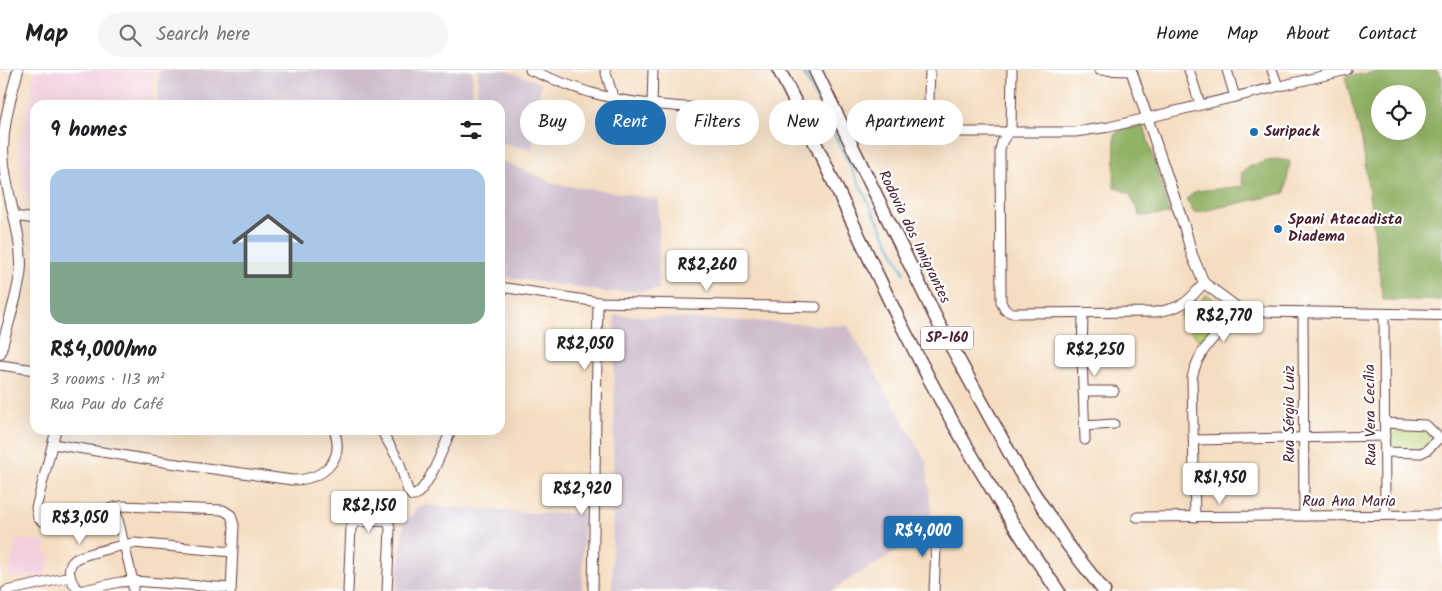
<!DOCTYPE html>
<meta charset="utf-8">
<style>
body{margin:0;font-family:Kalam,sans-serif;background:#f6f6f6;color:#202124;height:100vh;display:flex;flex-direction:column;font-size:19px;white-space:nowrap}
*{box-sizing:border-box;margin:0}
p{font-size:16px;color:#757577}
.icon{flex:none;width:28px;height:28px;fill:none;stroke:currentColor;stroke-width:2;stroke-linecap:round;stroke-linejoin:round}
.map{position:relative;flex:1;overflow:hidden}
.sheet{position:absolute;left:30px;top:30px;width:475px;height:335px;display:flex;flex-direction:column;background:#fff;border-radius:15px;box-shadow:0 5px 20px #0002}
.sheet>*{flex:none}
.guide{position:absolute;left:520px;top:30px;width:475px;height:45px;display:flex;gap:10px}
.fabs{position:absolute;left:1371px;top:15px;display:grid;gap:10px}
.fabs a{display:grid;place-items:center;width:55px;height:55px;border-radius:50%;background:#fff;box-shadow:0 5px 20px #0002;font-size:25px}
.price{position:absolute;translate:-50% -42px;padding:0 11px;border-radius:5px;background:#fff;color:#222;font-size:16px;line-height:32px;filter:drop-shadow(0 1px 2px #0008)}
.price::after{content:'';position:absolute;left:50%;top:30px;width:15px;height:11px;margin-left:-8px;background:inherit;clip-path:polygon(0 0,100% 0,50% 100%)}
.price.current{background:#1f6fb2;color:#fff}
ul{padding:0;list-style:none}
li{display:grid;align-content:center;gap:10px;height:265px;padding:0 20px}
li+li{border-top:1px solid #e0e0e0}
li span{display:grid;place-items:center;height:155px;border-radius:15px;color:#555}
li>.icon{margin-inline-start:auto}
span .icon{width:90px;height:90px;fill:#fffc;stroke-width:1}
li b{font-size:21px}
h2{display:flex;justify-content:space-between;align-items:center;height:60px;padding:0 20px;font-size:21px}
.pill{padding:0 18px;border-radius:22px;background:#fff;box-shadow:0 5px 20px #0002;font-size:18px;line-height:45px}
.pill.current{background:#1f6fb2;color:#fff}
header{display:flex;align-items:center;gap:30px;box-sizing:border-box;height:70px;padding:0 25px;background:#fff;border-bottom:1px solid #e0e0e0}
header strong{font-size:24px}
nav{display:flex;gap:28px;margin-inline-start:auto;font-size:18px}
.search{width:350px;height:45px;background:#f6f6f6;display:flex;align-items:center;gap:12px;box-sizing:border-box;padding:0 18px;border-radius:28px;color:#757577;font-size:19px}
.map>svg:first-child{display:block}
.built{fill:#f3cfdf}
.industrial{fill:#cfbdce}
.green{fill:#b8cf74;stroke:#817750}
.forest{fill:#92b266;stroke:#6e6848;fill-rule:evenodd}
.lines{fill:none;stroke-linecap:round;stroke-linejoin:round}
.stream{stroke:#48acc8;stroke-width:2.5}
.minor-casing{stroke:#643c41;stroke-width:11}
.major-casing{stroke:#643c41;stroke-width:12}
.highway-casing{stroke:#643c41;stroke-width:15}
.minor{stroke:#fff;stroke-width:9}
.major{stroke:#fff;stroke-width:10}
.highway{stroke:#fff;stroke-width:12}
.poi-dot{fill:#1f6fb2;stroke:#fff;stroke-width:2}
.labels{text-anchor:middle;dominant-baseline:central;stroke-width:4.5;stroke-linejoin:round;paint-order:stroke}
.shield{fill:#fff;stroke:#80626b;stroke-width:1}
.shield-label{font-size:14px;font-weight:bold;fill:#4a1f2b}
.poi-label{font-size:15px;font-weight:bold;fill:#4a1f2b;stroke:#fff;text-anchor:start}
.street-label{font-size:15px;fill:#4a1f2b;stroke:#fff}
</style>
<header>
<strong>Map</strong>
<div class="search"><svg class="icon" aria-label="search" viewBox="0 0 24 24"><circle cx="10" cy="10" r="6"/><path d="M15 15l6 6"/></svg>Search here</div>
<nav><a>Home</a><a>Map</a><a>About</a><a>Contact</a></nav>
</header>
<div class="map">
<svg width="1442" height="521" viewBox="0 0 1442 521">
<rect width="100%" height="100%" fill="#fff"/>
<filter id="ink" filterUnits="userSpaceOnUse"><feTurbulence type="fractalNoise" baseFrequency=".02" numOctaves="2"/><feDisplacementMap in="SourceGraphic" scale="10" xChannelSelector="R" yChannelSelector="G"/><feConvolveMatrix kernelMatrix="1 2 1 2 8 2 1 2 1" color-interpolation-filters="sRGB"/></filter>
<filter id="wash" filterUnits="userSpaceOnUse"><feTurbulence type="fractalNoise" baseFrequency=".0096" numOctaves="4" result="noise"/><feDisplacementMap in="SourceGraphic" scale="20" xChannelSelector="R" yChannelSelector="G"/><feGaussianBlur stdDeviation="1.12" result="paint"/><feColorMatrix in="noise" values="0 0 0 0 0 0 0 0 0 0 0 0 0 0 0 0 0 1.4 0 .05"/><feComposite in="paint" operator="in"/></filter>
<g filter="url(#wash)">
<rect width="100%" height="100%" fill="#f4ddc0"/>
<g class="built">
<path d="M35,0H154L151,35H35V140L32,139L26,129L19,79L32,22Z"/>
<path d="M16,469L46,472L44,482L51,485L45,505L8,507Z"/>
</g>
<g class="industrial">
<path d="M160,0H473L472,35H157Z"/>
<path d="M478,0H505L541,13L532,79L500,74V35H477Z"/>
<path d="M500,90L556,114L659,129V220L607,222L500,206Z"/>
<path d="M615,245L848,256L926,391L933,460L830,521H612Z"/>
<path d="M421,435L534,443H584L582,521H396L404,454Z"/>
</g>
<g class="green">
<path d="M1207,224L1231,246L1214,257L1201,271L1196,267L1179,245L1200,232Z"/>
<path d="M1385,353L1426,355L1439,368L1427,380L1385,382Z"/>
</g>
<g class="forest">
<path d="M1387,0H1436L1442,6V230H1383L1362,70L1345,7ZM1380,24H1418V61H1380Z"/>
<path d="M1144,56L1170,144L1140,146L1130,124L1114,117L1115,64L1124,58Z"/>
<path d="M1275,89L1290,91L1285,123L1194,143L1186,129L1197,121L1243,116L1241,103L1251,96Z"/>
</g>
<g class="lines">
<path class="stream" d="M802,0L904,203"/>
</g>
</g>
<g filter="url(#ink)">
<g class="lines">
<g class="minor-casing">
<g id="minor">
<path d="M530,0C550,8 571,17 592,23C635,35 681,37 726,39"/>
<path d="M605,0L612,23V28"/>
<path d="M930,0C930,20 923,54 946,62H1075L1109,57L1347,0"/>
<path d="M1012,0L1011,58L1002,72L1000,80L1001,232L1005,240L1012,243L1156,242C1182,238 1188,232 1204,213"/>
<path d="M1099,0L1131,1"/>
<path d="M1189,0L1200,34"/>
<path d="M1227,0L1235,27"/>
<path d="M1272,0L1278,16"/>
<path d="M652,34L653,0"/>
<path d="M14,146L35,149"/>
<path d="M500,217L598,232L816,237"/>
<path d="M1303,242L1304,446"/>
<path d="M1083,244L1082,286L1085,370"/>
<path d="M1384,244L1385,445"/>
<path d="M1082,286L1112,287"/>
<path d="M0,295L35,300"/>
<path d="M1083,321H1114"/>
<path d="M1385,353L1426,355L1439,368"/>
<path d="M1084,356L1114,354"/>
<path d="M56,360L36,438L38,448L42,451L47,452L122,436L223,440L231,445L234,455L231,521"/>
<path d="M381,360L399,391L408,421L412,426H414C429,418 444,376 451,360"/>
<path d="M1194,370L1385,366"/>
<path d="M53,374L170,393L292,410C321,410 346,392 334,360"/>
<path d="M1385,382L1421,383L1427,380L1439,368"/>
<path d="M115,437L133,511V521"/>
<path d="M1137,447L1442,445"/>
<path d="M1195,447L1192,308C1198,278 1220,261 1242,241"/>
<path d="M230,518L133,511L120,512L79,521C71,513 64,497 76,489C84,484 123,475 134,473L232,482"/>
<path d="M6,521L70,507"/>
<path d="M348,521L351,457L357,452L385,451L389,454L390,459L387,521"/>
<path d="M593,521L598,232"/>
<path d="M934,521L937,456"/>
</g>
</g>
<g class="major-casing">
<g id="major">
<path d="M1131,0L1185,159L1192,185L1204,213L1242,241L1442,245"/>
<path d="M0,284C6,259 20,220 21,195C21,161 7,127 4,94C0,62 10,30 18,0"/>
</g>
</g>
<g class="highway-casing">
<g id="highway">
<path d="M779,0C823,85 861,174 904,260C949,350 1000,438 1058,521"/>
<path d="M815,0L939,254L1020,402L1068,475L1104,521"/>
</g>
</g>
<use href="#minor" class="minor"/>
<use href="#major" class="major"/>
<use href="#highway" class="highway"/>
</g>
</g>
<g class="poi-dot">
<circle cx="1254" cy="62" r="5"/>
<circle cx="1278" cy="159" r="5"/>
</g>
<g class="labels">
<rect class="shield" x="921" y="256.5" width="52" height="23" rx="4"/>
<g class="shield-label">
<text x="947" y="268">SP-160</text>
</g>
<g class="poi-label">
<text x="1264" y="62">Suripack</text>
<text x="1288" y="150">Spani Atacadista<tspan x="1288" dy="17">Diadema</tspan></text>
</g>
<g class="street-label">
<text transform="translate(914 167) rotate(64)">Rodovia dos Imigrantes</text>
<text transform="translate(1290 344) rotate(-90)">Rua Sérgio Luiz</text>
<text transform="translate(1371 345) rotate(-91)">Rua Vera Cecília</text>
<text x="1349" y="432">Rua Ana Maria</text>
</g>
</g>
</svg>
<div class="fabs">
<a><svg class="icon" aria-label="locate" viewBox="0 0 24 24"><circle cx="12" cy="12" r="6"/><path d="M12 2v4M12 18v4M2 12h4M18 12h4"/></svg></a>
</div>
<b class="price" style="left:707px;top:222px">R$2,260</b>
<b class="price" style="left:1224px;top:273px">R$2,770</b>
<b class="price" style="left:585px;top:301px">R$2,050</b>
<b class="price" style="left:1095px;top:307px">R$2,250</b>
<b class="price" style="left:1220px;top:435px">R$1,950</b>
<b class="price" style="left:582px;top:446px">R$2,920</b>
<b class="price" style="left:369px;top:463px">R$2,150</b>
<b class="price" style="left:80px;top:475px">R$3,050</b>
<b class="price current" style="left:923px;top:488px">R$4,000</b>
<div class="guide">
<a class="pill">Buy</a>
<a class="pill current">Rent</a>
<a class="pill">Filters</a>
<a class="pill">New</a>
<a class="pill">Apartment</a>
</div>
<section class="sheet">
<h2>9 homes<svg class="icon" aria-label="filters" viewBox="0 0 24 24"><path d="M4 7h16M4 17h16"/><circle cx="9" cy="7" r="2"/><circle cx="15" cy="17" r="2"/></svg></h2>
<ul>
<li><span style="background:linear-gradient(#a9c7e8 60%,#7fa58c 0)"><svg class="icon" aria-label="home" viewBox="0 0 24 24"><path d="M3 11l9-7 9 7M6 9v11h12V9"/></svg></span><div><b>R$4,000/mo</b><p>3 rooms · 113 m²</p><p>Rua Pau do Café</p></div></li>
</ul>
</section>
</div>
